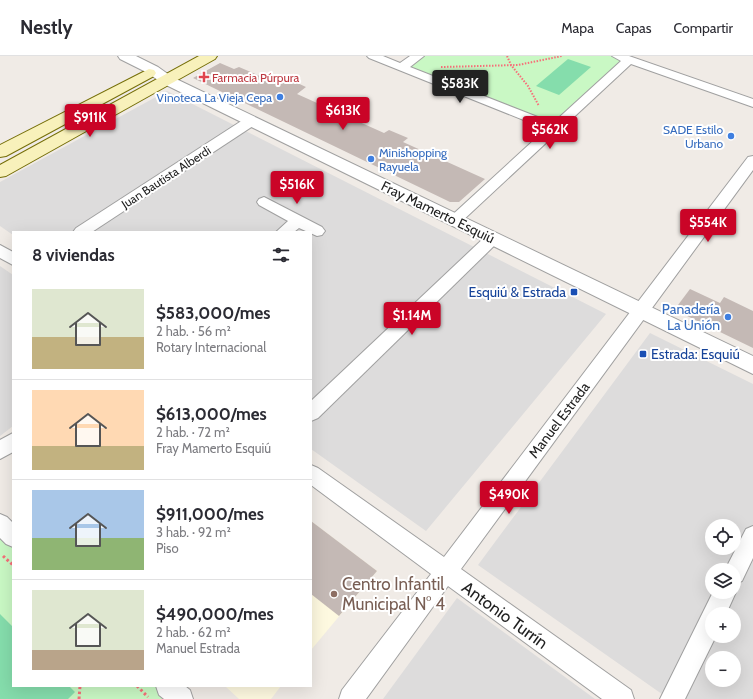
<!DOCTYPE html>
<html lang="es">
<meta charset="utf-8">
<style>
body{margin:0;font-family:Cabin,sans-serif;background:#f2f2f3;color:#2b2b33;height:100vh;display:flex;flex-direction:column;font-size:15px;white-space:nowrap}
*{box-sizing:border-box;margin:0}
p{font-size:13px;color:#7c7c81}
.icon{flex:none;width:22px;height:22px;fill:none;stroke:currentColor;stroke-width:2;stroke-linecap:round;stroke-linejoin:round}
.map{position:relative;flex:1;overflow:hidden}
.details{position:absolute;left:12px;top:175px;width:300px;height:456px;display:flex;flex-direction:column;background:#fff;border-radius:0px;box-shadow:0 4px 16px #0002}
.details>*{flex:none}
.buttons{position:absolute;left:705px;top:463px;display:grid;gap:8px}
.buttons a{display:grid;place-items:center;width:36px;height:36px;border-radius:50%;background:#fff;box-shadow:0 4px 16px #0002;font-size:20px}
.price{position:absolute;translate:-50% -34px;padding:0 9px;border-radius:4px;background:#ca0427;color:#fff;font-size:13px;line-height:26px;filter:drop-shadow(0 1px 2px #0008)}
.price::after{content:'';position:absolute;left:50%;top:24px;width:12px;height:9px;margin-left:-6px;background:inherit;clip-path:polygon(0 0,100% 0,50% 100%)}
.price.current{background:#222;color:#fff}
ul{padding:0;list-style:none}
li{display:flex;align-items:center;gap:12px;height:100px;padding:0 20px}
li+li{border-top:1px solid #e1e1e2}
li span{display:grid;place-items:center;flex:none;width:112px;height:80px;border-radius:0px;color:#555}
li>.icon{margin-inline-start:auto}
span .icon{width:48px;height:48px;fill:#fffc;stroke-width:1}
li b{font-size:17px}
h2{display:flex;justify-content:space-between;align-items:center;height:48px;padding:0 20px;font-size:17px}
header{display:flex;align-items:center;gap:24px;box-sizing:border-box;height:56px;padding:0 20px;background:#fff;border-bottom:1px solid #e1e1e2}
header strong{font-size:19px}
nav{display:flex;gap:22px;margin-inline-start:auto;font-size:14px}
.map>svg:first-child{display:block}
.residential{fill:#dddcdc;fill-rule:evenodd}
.education{fill:#fef9e0}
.park{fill:#c9f8c4}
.pitch{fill:#85ddac}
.building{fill:#c4b9b5}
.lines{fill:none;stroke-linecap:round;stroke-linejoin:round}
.minor-casing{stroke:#a0a0a0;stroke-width:2}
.tertiary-casing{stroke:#a0a0a0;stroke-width:2}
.secondary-casing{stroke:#756e07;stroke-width:2}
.path-far1{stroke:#f76f79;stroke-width:2;stroke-dasharray:1.5 1.5;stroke-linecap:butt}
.path{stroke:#f76f79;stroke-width:3;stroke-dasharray:2.5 2.5;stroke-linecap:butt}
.minor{fill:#fff;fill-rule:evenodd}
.tertiary{fill:#fff;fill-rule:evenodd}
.secondary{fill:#f8f1bb;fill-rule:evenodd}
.health-dot{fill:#e0444e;stroke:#fff;stroke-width:1.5}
.shop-dot{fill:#3f7fe0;stroke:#fff;stroke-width:1.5}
.transit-dot{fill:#1a4fb4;stroke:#fff;stroke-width:1.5}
.education-dot{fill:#8d6e63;stroke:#fff;stroke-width:1.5}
.labels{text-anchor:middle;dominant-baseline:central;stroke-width:4;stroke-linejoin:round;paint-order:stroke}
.far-health-label{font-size:12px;fill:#be3a42;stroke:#fff;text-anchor:start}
.far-shop-label{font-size:12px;fill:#366cbe;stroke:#fff;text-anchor:end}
.far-street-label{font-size:12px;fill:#1f1f1f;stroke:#fff}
.street-label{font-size:14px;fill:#1f1f1f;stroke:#fff}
.transit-label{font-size:14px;fill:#164399;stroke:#fff;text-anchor:end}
.shop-label{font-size:14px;fill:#366cbe;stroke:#fff;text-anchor:end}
.near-education-label{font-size:17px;fill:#785e54;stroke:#fff;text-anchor:start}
.near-street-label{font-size:17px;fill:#1f1f1f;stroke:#fff}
</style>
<header>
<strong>Nestly</strong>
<nav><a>Mapa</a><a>Capas</a><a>Compartir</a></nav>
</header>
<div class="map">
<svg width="753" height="643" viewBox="0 0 753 643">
<rect width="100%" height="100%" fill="#f0ebe6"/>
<g class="residential">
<path d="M167,35L606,258L426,475L311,393V176H13V179L0,170V126Z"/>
<path d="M0,210L13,219V370L0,380Z"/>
<path d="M650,277L753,328V643H669L478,509ZM712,470H734V492H712ZM712,514H734V536H712ZM712,558H734V580H712ZM712,602H734V624H712Z"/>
<path d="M457,542L595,643H383Z"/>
</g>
<g class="education">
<path d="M311,465L377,515L311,594Z"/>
<path d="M225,630H281L271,643H239Z"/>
</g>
<g class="park">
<path d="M424,0H615L623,3L552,67L409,10Z"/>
<path d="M0,468L13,481V630H168L181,643H0Z"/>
</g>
<g class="pitch">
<path d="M568,3L591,11L559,39L536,30Z"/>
<path d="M0,558L13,571V630H69L75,636L68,643H0Z"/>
</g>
<g class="building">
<path d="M220,7L234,13L239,11L269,24L278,18L306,31L297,38L384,77L389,74L408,82L403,86L485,123L459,146H450L193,22Z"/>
<path d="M690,233L720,247L724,241L753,255V292L685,259L678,249Z"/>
<path d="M311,465L377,515L339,560L311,538Z"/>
</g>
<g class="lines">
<g class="minor-casing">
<g id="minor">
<path d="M367,0H383L400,7L410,0H424L410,11L553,67L621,5L612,0H629L753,43V51L631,8L460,167L455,169L450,167L448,164L450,161L546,73L369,2Z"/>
<path d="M251,61L257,65L256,68L92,176H73L76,172L246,62Z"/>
<path d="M753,100V114L461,513L631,634L634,643H602L448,530L366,643H339L342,634L431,518L311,429V409L318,412L444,501L748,101Z"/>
<path d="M264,141L322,171L325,175L322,179L317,180L299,172L294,176H276L288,165L259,149L257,146L259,143Z"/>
<path d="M492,178L497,179L500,183L497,187L318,362L311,365V345L487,179Z"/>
<path d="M0,189L13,196V209L0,202Z"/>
<path d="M13,377V396L0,403V384Z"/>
<path d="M0,458L7,461L13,467V491L6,488L0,482Z"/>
<path d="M753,470V502L742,525L734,528V514H725L746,473Z"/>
<path d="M734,531L736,536L726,558H712V580H716L685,643H660L713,536H734Z"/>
<path d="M156,630H185L190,634L193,643H164L159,639Z"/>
</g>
</g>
<g class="tertiary-casing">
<path id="tertiary" d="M118,0H136L158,11L172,21L753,300V318L162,27L148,17L120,3Z"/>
</g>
<g class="secondary-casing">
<g id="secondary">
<path d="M199,0H217L215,3L6,120L0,121V109Z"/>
<path d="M149,13L154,14L156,17L154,20L6,100L0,101V89Z"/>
</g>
</g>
<g class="path-far1">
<path d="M507,0L511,9L528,30L539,50"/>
<path d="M441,11L518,9L562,0"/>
</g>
<g class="path">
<path d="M3,500L13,509"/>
<path d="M137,630L148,641"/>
<path d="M79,643L80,630"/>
</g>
<use href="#minor" class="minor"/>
<use href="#tertiary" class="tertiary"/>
<use href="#secondary" class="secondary"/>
</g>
<path class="health-dot" d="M202 15h4v4h4v4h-4v4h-4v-4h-4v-4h4z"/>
<g class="shop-dot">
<circle cx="280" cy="41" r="4"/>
<circle cx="731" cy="80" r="4"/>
<circle cx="371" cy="103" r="4"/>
<circle cx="728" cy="261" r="4"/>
</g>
<g class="transit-dot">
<rect x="570" y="232" width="8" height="8" rx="2"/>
<rect x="639" y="294" width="8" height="8" rx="2"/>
</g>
<circle class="education-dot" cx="334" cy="538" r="4"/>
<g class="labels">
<g class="far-health-label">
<text x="212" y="21">Farmacia Púrpura</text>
</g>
<g class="far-shop-label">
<text x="272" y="41">Vinoteca La Vieja Cepa</text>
<text x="723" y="73">SADE Estilo<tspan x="723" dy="14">Urbano</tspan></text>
<text x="379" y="96" text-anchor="start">Minishopping<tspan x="379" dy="14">Rayuela</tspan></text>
</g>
<g class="far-street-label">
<text transform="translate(166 121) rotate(-33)">Juan Bautista Alberdi</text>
</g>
<g class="street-label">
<text transform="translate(438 156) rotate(26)">Fray Mamerto Esquiú</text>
<text transform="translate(559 364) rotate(-53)">Manuel Estrada</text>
</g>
<g class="transit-label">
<text x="566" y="236">Esquiú &amp; Estrada</text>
<text x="651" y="298" text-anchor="start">Estrada: Esquiú</text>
</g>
<g class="shop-label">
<text x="720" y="253">Panadería<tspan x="720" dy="16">La Unión</tspan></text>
</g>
<g class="near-education-label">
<text x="342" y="528">Centro Infantil<tspan x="342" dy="20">Municipal N° 4</tspan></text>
</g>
<g class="near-street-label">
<text transform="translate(505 559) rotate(36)">Antonio Turrín</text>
</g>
</g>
</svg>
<div class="buttons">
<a><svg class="icon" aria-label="locate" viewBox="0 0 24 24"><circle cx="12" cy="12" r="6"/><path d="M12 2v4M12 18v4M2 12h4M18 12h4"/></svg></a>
<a><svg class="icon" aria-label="layers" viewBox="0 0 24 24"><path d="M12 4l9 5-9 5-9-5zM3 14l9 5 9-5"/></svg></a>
<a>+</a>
<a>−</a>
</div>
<b class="price current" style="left:460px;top:48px">$583K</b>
<b class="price" style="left:343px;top:75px">$613K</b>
<b class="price" style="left:90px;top:82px">$911K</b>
<b class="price" style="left:550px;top:94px">$562K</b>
<b class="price" style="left:297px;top:149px">$516K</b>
<b class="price" style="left:708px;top:187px">$554K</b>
<b class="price" style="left:412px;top:280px">$1.14M</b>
<b class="price" style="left:509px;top:459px">$490K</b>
<section class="details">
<h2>8 viviendas<svg class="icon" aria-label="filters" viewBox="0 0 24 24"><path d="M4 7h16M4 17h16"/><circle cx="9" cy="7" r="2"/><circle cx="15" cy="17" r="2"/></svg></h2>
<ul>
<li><span style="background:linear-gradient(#dfe7d0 60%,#c2b280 0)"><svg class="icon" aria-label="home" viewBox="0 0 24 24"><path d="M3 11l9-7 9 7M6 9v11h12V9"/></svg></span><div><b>$583,000/mes</b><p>2 hab. · 56 m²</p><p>Rotary Internacional</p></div></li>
<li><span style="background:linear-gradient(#ffd9b3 70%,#c2b280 0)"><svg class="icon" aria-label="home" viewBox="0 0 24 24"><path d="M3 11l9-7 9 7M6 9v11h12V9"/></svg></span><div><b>$613,000/mes</b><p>2 hab. · 72 m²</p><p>Fray Mamerto Esquiú</p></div></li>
<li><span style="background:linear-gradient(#a9c7e8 60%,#8fb573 0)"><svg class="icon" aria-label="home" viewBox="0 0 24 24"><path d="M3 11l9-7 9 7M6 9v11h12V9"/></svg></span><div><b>$911,000/mes</b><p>3 hab. · 92 m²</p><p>Piso</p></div></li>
<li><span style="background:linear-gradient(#dfe7d0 75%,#b9a48a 0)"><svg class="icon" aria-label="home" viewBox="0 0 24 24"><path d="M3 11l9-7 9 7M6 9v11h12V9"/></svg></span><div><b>$490,000/mes</b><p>2 hab. · 62 m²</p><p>Manuel Estrada</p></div></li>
</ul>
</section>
</div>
